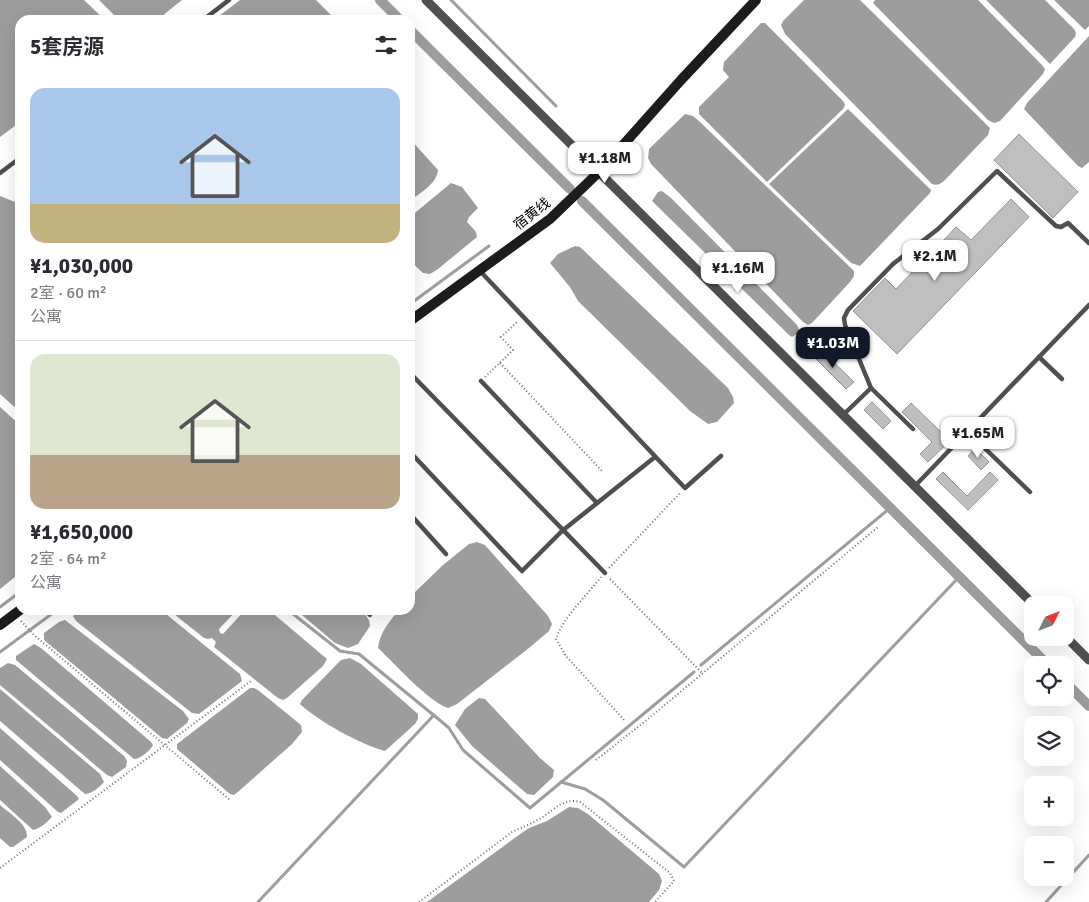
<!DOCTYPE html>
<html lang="zh">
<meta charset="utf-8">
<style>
body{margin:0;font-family:Signika,"Noto Sans SC",sans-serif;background:#f7f7f7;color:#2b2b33;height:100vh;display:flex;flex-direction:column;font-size:19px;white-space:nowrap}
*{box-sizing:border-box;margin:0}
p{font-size:16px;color:#7c7c81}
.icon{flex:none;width:28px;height:28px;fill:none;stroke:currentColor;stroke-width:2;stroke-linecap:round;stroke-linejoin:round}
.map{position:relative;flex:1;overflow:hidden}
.drawer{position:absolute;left:15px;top:15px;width:400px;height:600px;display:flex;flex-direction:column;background:#fff;border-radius:15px;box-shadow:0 5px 20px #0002}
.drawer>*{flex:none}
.needle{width:32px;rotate:48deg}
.fabs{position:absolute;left:1024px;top:596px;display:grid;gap:10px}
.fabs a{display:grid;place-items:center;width:50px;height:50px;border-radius:10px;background:#fff;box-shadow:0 5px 20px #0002;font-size:25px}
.price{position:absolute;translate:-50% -42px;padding:0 11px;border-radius:10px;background:#fff;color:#222;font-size:16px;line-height:32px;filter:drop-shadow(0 1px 2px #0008)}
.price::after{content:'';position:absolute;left:50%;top:30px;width:15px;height:11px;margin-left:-8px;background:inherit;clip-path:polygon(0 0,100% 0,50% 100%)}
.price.selected{background:#111827;color:#fff}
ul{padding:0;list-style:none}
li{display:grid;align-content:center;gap:10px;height:265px;padding:0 15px}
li+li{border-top:1px solid #e1e1e2}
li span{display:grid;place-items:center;height:155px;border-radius:15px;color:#555}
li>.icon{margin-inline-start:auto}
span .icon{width:90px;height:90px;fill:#fffc;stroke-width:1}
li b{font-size:21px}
h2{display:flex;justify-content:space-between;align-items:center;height:60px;padding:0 15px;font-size:21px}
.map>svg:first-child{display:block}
.water{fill:#9d9d9d}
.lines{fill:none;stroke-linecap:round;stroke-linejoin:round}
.stream{stroke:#9d9d9d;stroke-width:3}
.canal{stroke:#9d9d9d;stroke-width:10}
.building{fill:#bfbfbf;stroke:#939393}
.path{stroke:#717171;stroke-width:2;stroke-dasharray:1 2.5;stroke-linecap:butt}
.service{stroke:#4f4f4f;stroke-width:4.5}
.minor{stroke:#4f4f4f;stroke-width:9}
.secondary{stroke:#1c1c1c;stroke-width:10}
.labels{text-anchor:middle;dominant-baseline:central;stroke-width:4;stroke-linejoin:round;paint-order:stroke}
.street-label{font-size:14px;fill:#000;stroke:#fff}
</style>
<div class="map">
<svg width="1089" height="902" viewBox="0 0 1089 902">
<rect width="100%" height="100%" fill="#fff"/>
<g class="water">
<path d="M0,0H84L105,20H20V122L0,137Z"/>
<path d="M99,0H182L157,20H123L114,15Z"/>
<path d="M240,0H316L336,20H214Z"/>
<path d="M804,0H860L990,128L988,135L944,181C940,184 937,186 932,184L785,34L781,25L783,21Z"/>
<path d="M875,0H978L1042,65L1045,69L1043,74L1000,121L994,123L988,120L873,3Z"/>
<path d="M986,0H1045L1074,29L1076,33L1075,37L1050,64Z"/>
<path d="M1054,0H1089V26L1085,30Z"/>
<path d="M761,23H765L844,102L845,105L843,109L767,182L699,114V107L729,77L723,70L724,62Z"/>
<path d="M1089,36V162L1082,168L1078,166L1024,109L1027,103Z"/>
<path d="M848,109L931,190L930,193L860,266L851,263L769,184Z"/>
<path d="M685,114L693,116L700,122L854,271V276L850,282L812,323L808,325L803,322L651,164L648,158L649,149Z"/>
<path d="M410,139L438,170C437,184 420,193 410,201Z"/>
<path d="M451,183L462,187L478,208L469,217L467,222L476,232L477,237L438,269L430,274L423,273L410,261V217Z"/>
<path d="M662,191L671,198L797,325L800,332L792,337L789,335L652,201L658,192Z"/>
<path d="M0,196L20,204V412L0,394Z"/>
<path d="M575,246L580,247L728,388L733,397L734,403L717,422L708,424L690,411L578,301L570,287L550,263L558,254Z"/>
<path d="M0,407L20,425V573L0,589Z"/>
<path d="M477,542L485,545L548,616L552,624L549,631L529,648L457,704L448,708C429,702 394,663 378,648C380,632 389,622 399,610H410V597L443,565L469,544Z"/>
<path d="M80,610H161L235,670L240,674L242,681L199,714L192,713L76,621L73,616Z"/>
<path d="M169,610H237L219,629L220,633L223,634L245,610H269L327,659L323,666L287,698L283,700L278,698L214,647L216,642L212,638L208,639L204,638Z"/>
<path d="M296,610H362L369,620L370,626L358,644L348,648L335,643Z"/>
<path d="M65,620L183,711L189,719L187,723L167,739L162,738L44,640V633L59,622Z"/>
<path d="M34,644L41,648L151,742L153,745C150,751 140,759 134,759L16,660V656Z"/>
<path d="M350,658L361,664L418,714V719L415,724L385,751C359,744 320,722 300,704L302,700L341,660Z"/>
<path d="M8,663L15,665L124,756L127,761L126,767L112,777L107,775L0,685V668Z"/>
<path d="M250,688H254L258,690L301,725L302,732L292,744L239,791L234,795L230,794L177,749V744Z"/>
<path d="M0,689L100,774L104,782C100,787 91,794 85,794L0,721Z"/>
<path d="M479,698L485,699L540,758L554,770L553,777L534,795L527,794L472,746L455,725L465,709Z"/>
<path d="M0,728L77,796L79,799L61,813L58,812L0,760Z"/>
<path d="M0,766L45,807L52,817C47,822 40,829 33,830L0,800Z"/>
<path d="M0,805C9,813 28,824 27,837L13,847H10L0,838Z"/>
<path d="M569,807L578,808L588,814L659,874L662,881L659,890L649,902H427L516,837L529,828L547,821Z"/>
</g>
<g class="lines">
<g class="stream">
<path d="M451,0L556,106"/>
<path d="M410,304L489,246"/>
<path d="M0,607L20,592"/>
<path d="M288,610L340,651L359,654L442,722L449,728L463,750L530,808L694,672"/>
<path d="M0,652L57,610"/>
<path d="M701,665L890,508"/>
<path d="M561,782L585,789L603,800L684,867L959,577"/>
<path d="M258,902L434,715"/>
<path d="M1046,902L1089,855"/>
</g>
<g class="canal">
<path d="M380,0L400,20"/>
<path d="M410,30L570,189"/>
<path d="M582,201L1048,665"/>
<path d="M1065,682L1089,706"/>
</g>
</g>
<g class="building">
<path d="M1019,134L1078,192L1053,218L994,160Z"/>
<path d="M1011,199L1029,217L897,354L853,311L885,278L896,289L919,265L934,279L957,255L943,241L956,227L971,240Z"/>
<path d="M819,348L854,382L846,389L812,355Z"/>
<path d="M872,402L891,421L883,429L864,410Z"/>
<path d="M911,403L942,433L947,428L955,436L928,462L920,454L932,442L902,412Z"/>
<path d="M1000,418L1007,425L990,442L983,436Z"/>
<path d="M975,448L989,462L981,470L968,456Z"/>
<path d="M943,472L967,496L990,472L998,480L968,510L936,479Z"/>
</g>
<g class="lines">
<g class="path">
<path d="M500,363L602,471"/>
<path d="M485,377L513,350L501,337L518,321"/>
<path d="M609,568L680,493"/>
<path d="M601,577C588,594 562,619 556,639L566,656L625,721"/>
<path d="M610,579L702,673"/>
<path d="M21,621L34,635L230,800"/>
<path d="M596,760L648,719L878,527"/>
<path d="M0,868L251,681"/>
<path d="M419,902L512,832C522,827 532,824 541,818C554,810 564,797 580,802L670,873L674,881L655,902"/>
</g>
<g class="service">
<path d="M203,20L229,0"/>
<path d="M0,173L20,158"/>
<path d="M480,271L685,488L721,456"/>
<path d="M1039,357L1062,379"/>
<path d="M410,373L605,573"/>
<path d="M481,381L597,503"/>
<path d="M843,415L871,388"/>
<path d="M913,429L871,388L845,325L844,318L848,310L893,264L938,229L997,171L1056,226L1061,227L1068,223L1089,243"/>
<path d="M968,432L1030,492"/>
<path d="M410,452L522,571L562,531L655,457"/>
<path d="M915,486L1089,305"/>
<path d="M410,514L446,554"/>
<path d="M365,610L370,615"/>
</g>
<g class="minor">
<path d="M426,0L1034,605"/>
<path d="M1065,636L1089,660"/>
</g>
<g class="secondary">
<path d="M410,321L550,219L599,172L681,80L756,0"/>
<path d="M0,625L20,610"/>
</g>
</g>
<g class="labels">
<g class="street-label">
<text transform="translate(532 214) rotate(-38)">宿黄线</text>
</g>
</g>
</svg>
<div class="fabs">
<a><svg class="needle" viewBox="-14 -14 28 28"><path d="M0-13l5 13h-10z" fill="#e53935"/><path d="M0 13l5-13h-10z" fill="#7c7c81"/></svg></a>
<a><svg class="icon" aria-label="locate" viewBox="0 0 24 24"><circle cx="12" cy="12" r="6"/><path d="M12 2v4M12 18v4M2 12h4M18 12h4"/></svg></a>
<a><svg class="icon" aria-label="layers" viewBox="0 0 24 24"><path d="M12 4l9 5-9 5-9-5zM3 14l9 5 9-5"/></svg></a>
<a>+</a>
<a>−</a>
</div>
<b class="price" style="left:605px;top:184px">¥1.18M</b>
<b class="price" style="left:935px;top:282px">¥2.1M</b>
<b class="price" style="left:738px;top:294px">¥1.16M</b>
<b class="price selected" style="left:833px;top:369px">¥1.03M</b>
<b class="price" style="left:978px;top:459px">¥1.65M</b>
<section class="drawer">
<h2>5套房源<svg class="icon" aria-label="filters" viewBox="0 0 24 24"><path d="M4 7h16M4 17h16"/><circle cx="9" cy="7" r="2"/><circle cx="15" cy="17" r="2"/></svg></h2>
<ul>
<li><span style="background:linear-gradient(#a9c7e8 75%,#c2b280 0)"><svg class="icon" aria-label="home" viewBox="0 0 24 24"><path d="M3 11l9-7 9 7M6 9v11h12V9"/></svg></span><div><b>¥1,030,000</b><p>2室 · 60 m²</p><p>公寓</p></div></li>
<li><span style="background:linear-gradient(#dfe7d0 65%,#b9a48a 0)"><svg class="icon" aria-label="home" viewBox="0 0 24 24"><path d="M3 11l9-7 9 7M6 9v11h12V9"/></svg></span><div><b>¥1,650,000</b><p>2室 · 64 m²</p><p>公寓</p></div></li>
</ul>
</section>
</div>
